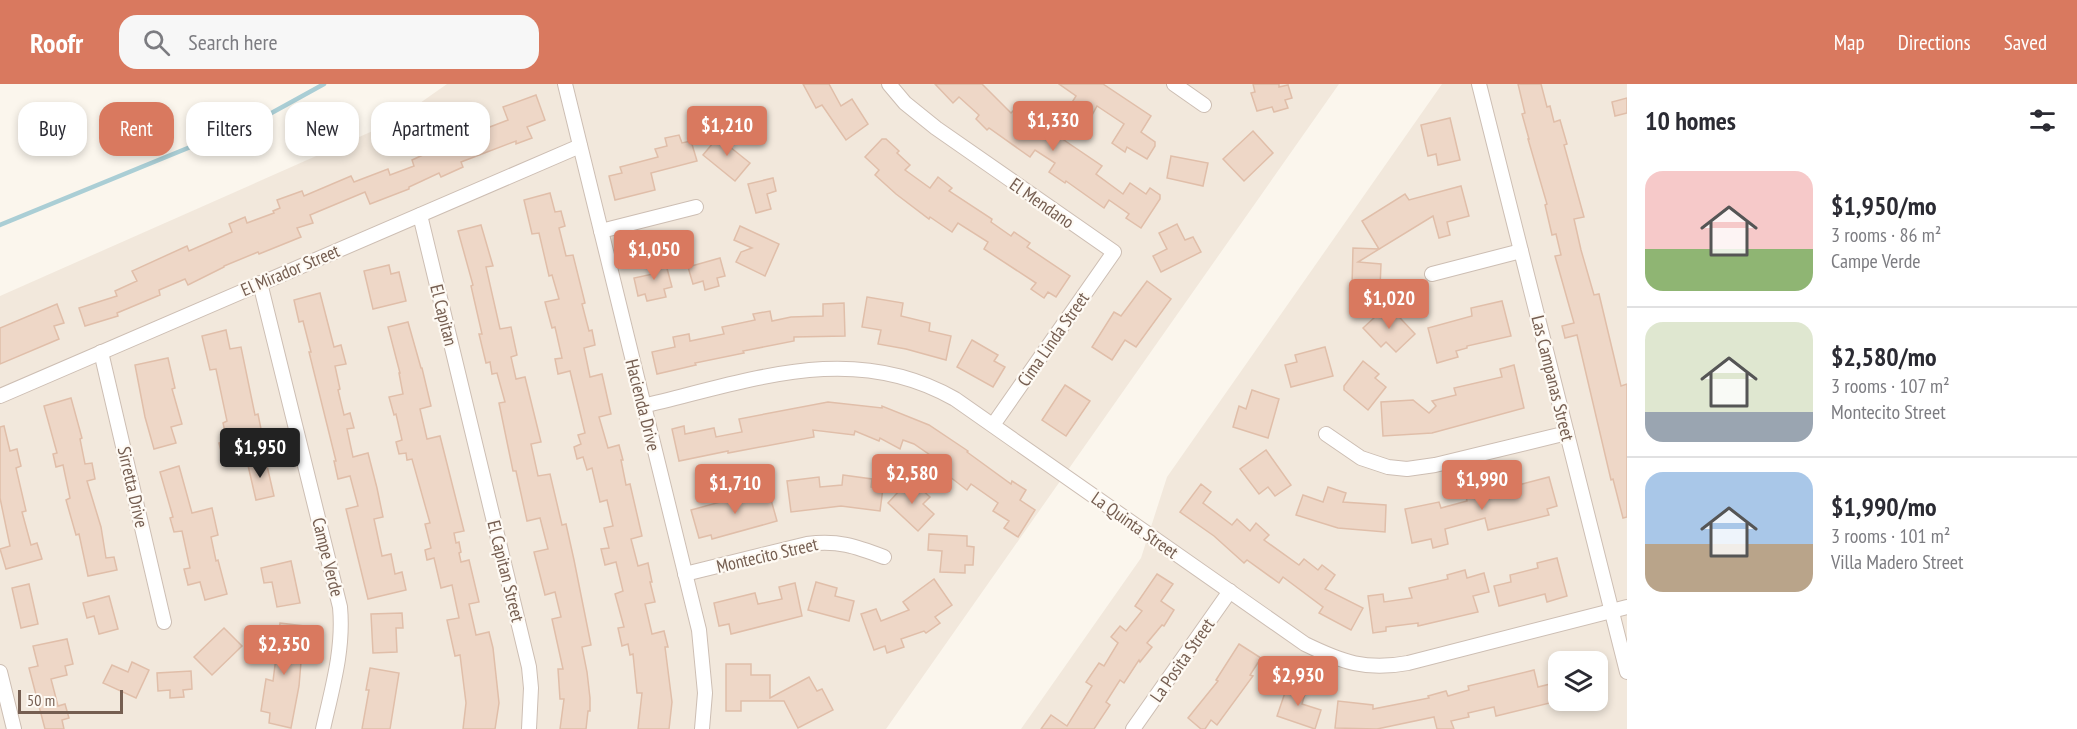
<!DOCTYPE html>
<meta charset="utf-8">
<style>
body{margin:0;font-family:"PT Sans Narrow",sans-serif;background:#f7f7f7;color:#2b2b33;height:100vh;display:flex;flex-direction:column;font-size:22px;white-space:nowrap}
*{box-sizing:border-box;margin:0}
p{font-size:20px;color:#7c7c81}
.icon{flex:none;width:33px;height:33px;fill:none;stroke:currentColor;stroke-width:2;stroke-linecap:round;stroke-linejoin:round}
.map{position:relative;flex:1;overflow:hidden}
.drawer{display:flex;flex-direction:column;background:#fff;width:450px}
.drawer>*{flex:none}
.guide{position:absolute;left:18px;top:18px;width:570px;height:54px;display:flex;gap:12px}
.tools{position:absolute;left:1548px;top:567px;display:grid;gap:12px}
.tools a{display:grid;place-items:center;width:60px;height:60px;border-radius:12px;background:#fff;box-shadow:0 3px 9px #0003;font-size:30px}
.scale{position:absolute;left:18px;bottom:15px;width:105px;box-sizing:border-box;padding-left:6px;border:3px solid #755e51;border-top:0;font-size:16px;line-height:21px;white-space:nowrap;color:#755e51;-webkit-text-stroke:4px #fefaf4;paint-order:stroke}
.price{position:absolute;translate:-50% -51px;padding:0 14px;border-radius:6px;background:#d9795f;color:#fff;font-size:20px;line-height:39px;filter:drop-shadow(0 2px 3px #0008)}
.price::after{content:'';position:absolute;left:50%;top:36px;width:18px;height:14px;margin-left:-9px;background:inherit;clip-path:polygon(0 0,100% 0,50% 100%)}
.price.selected{background:#222;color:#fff}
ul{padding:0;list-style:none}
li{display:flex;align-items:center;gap:18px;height:150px;padding:0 18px}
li+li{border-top:2px solid #e1e1e2}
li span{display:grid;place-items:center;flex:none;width:168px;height:120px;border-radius:18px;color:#555}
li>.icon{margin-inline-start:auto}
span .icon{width:72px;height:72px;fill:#fffc;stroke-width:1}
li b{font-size:26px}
h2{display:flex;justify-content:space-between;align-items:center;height:72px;padding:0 18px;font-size:26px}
.pill{padding:0 21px;border-radius:18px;background:#fff;box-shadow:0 3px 9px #0003;font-size:21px;line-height:54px}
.pill.selected{background:#d9795f;color:#fff}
header{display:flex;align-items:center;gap:36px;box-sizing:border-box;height:84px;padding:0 30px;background:#d9795f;color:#fff}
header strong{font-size:28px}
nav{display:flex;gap:33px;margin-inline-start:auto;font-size:21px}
.search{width:420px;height:54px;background:#f7f7f7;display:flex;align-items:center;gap:15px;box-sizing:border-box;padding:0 21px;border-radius:18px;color:#7c7c81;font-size:22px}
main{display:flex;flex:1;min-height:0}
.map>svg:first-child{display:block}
.residential{fill:#f2e8dc;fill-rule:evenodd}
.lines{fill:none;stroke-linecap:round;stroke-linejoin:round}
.stream{stroke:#aaced5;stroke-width:4.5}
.building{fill:#eed7c7;stroke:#e0bea9;stroke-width:1.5}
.street-casing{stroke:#cdbeb3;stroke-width:16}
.street{stroke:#fff;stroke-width:14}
.labels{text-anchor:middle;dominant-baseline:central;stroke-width:4.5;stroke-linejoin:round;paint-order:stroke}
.street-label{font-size:18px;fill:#755e51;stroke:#fefaf4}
</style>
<header>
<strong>Roofr</strong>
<div class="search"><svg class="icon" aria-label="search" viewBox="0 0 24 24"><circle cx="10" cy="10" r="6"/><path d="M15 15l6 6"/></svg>Search here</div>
<nav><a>Map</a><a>Directions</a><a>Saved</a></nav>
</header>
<main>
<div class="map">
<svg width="1627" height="645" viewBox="0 0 1627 645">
<rect width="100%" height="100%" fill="#fbf6ed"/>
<g class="residential">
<path d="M447,0H1339L886,645H0V212L393,38Z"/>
<path d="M1442,0H1627V645H1021L1141,474L1167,393ZM1558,578H1598V616H1558Z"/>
</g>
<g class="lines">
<path class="stream" d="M0,141L266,32L324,0"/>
</g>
<g class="building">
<path d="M803,0H829L841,22L852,15L868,40L846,56L822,21L816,24Z"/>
<path d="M935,0H982L1011,29L1013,27L1053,54L1055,50L1102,82L1096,90L1123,110L1130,99L1146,110L1150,104L1160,111V115L1141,144L1126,134L1129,130L1109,116L1104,124L1066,97L1065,99L1049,88L1055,79L1035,66L1030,73L989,44L987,46L976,35L979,31L959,13L953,19Z"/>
<path d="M1059,0H1103L1151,32L1141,48L1155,58V62L1147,75L1127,63L1125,68L1112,59L1124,40L1097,22L1091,33L1071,20L1076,12Z"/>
<path d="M1253,0H1279V3L1288,1L1292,14L1285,16L1288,24L1274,28L1272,23L1257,27L1251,9L1255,8Z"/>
<path d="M1518,0H1541L1547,23L1550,22L1554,38L1560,36L1567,60L1564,61L1584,133L1574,135L1581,166L1594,211L1599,210L1621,302L1627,300V433L1623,434L1613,395L1611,396L1577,251L1565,254L1562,242L1574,239L1555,172L1561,171L1556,150L1552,151L1545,121L1547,120L1528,55H1529L1522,30L1525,29Z"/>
<path d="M536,11L545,36L527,43L532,54L516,60V57L461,78L463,83L441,93L439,89L409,103V105L370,120L365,108L310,131L313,139L297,144L301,153L259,170L258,168L224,182V183L188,201L185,195L159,206L160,211L117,229L118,232L85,242L79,224L117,212L115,207L137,197L132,187L187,162L189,167L232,148L229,140L245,133L247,139L274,129L273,127L280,124L277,116L302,107L304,112L351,92L354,98L388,85L390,91L414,82L412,76L458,55L453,41L469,35L474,49L508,36L503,23Z"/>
<path d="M1627,14V29L1615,32L1612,18Z"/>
<path d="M1450,34L1460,76L1438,81L1436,70L1428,72L1421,41Z"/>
<path d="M723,47L736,57L730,63L750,79L735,97L703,71Z"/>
<path d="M1253,47L1273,69L1244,97L1223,75Z"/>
<path d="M679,51L682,59L691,57L697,77L651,89L655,106L615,116L609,92L622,89L620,83L658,73L655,65L667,62L665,54Z"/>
<path d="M882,55H886L899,67L897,69L910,81L905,86L930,104L938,93L952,104L949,107L992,135L991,138L1011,152L1014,148L1030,159L1027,163L1070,192L1056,213L1048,208L1044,214L1031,205L1036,199L984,165L988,158L958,139L952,148L930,133L929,135L896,110L875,91L879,86L865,73Z"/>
<path d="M1171,72L1208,79L1203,102L1167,94Z"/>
<path d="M773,94L776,107L767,110L771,125L756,129L748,100Z"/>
<path d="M1461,102L1469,132L1447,138L1450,151L1439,154L1433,132L1358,178L1381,180L1380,203L1352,202L1353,164L1379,165L1362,137L1405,110L1409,116Z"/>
<path d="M550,109L555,128L561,127L565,142L559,144L566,172L573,171L585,219L582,220L589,247L592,246L595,261L584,264L590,293L602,290L611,330L599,333L608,364L619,361L623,376H621L626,401L630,400L642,452L631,455L638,482L648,479L652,498H650L655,518L645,520L652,550L664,547L668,563H665L672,618L669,645H638L642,609H637L633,570L630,571L628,560L622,562L618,544L624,543L615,510L623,507L616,478L605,481L601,465L609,464L604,444L613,442L607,416L600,418L592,384L587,386L583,373L577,375L574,363L581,360L578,351L585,349L570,287L558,290L555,275L562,274L555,243L552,244L545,218L559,215L552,191L549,192L539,149L532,150L524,116Z"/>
<path d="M1177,140L1185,156L1193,153L1201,168L1161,188L1153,172L1167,165L1159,149Z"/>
<path d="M481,141L493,182L486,183L500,245L511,243L517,271L511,273L516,295L525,293L541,358L531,360L538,392L550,390L562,441L566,440L574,476L591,561L582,563L587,588L590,614V627H588L586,645H560L564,615H560L558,585H563L552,535L561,533L555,508L545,511L534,468L548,465L540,434L527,437L516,387H513L499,319L505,318L497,289L492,290L490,278L486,279L479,250H482L471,202L473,201L458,147Z"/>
<path d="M740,142L779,160L765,192L736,178L741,168L752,164L734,156Z"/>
<path d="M664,173L672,203L664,205L666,213L647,217L645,210L638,212L634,194L653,190L650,176Z"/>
<path d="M720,174L725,192L717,194L719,202L705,206L703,197L693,200L688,183Z"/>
<path d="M389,181L391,190L399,188L406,217L373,225L364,187Z"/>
<path d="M1147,197L1171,215L1136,263L1125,256L1112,276L1092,263L1114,228L1121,232Z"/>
<path d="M320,209L334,263L341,261L346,280L335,282L340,305L338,306L344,331L350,329L354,344L347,345L353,373L368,369L377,404L383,433L374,435L382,472L391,470L395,490L402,488L406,506L368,515L346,425L358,422L350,392L338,395L334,377H336L309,268H311L303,237L299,238L294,216Z"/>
<path d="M867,213L903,219L901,232L930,239L929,247L951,252L946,276L906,265L878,260L881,246L862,243Z"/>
<path d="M1502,217L1511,252L1467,262V264L1456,267L1458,273L1437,279L1428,244L1472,232L1471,224Z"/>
<path d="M844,219L845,252L794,253V257L743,267L744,269L695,279L696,281L657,290L652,268L675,263L673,253L689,250L690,257L724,250L722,243L755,236L753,230L770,227L772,237L791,233L823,232V220Z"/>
<path d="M57,220L64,239L54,242L59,255L0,280V244Z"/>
<path d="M1388,221L1415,250L1396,268L1386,258L1381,263L1363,244Z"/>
<path d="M408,238L421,284H422L431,322L420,325L427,355L440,352L464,447L454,449L456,459L459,458L461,468L459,469L461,478L469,476L479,518L469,520L476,551L489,548L493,564L499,619L495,645H463L466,619L460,571L455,572L447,536L459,534L452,501L441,504L434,474L427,476L425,466L431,464L425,440L430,439L412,375L407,376L406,369L399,370L396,358L402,356L396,330L394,331L389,313L403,310L399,289H400L388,243Z"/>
<path d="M226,246L230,265L241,263L255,331L258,330L261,345L250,348L254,368L223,375L219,359L227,357L223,339L227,337L216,285L210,286L202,252Z"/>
<path d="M972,256L998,271L994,277L1005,283L993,303L957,283Z"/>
<path d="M1325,263L1333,292L1291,303L1285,281L1297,278L1295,271Z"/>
<path d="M168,274L175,304L172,305L182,340L171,343L176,359L154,365L145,333L135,281Z"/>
<path d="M1363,277L1379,290L1375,294L1386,303L1368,326L1344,306V302Z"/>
<path d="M1514,281L1524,324L1432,349L1383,352L1381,318L1413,316L1429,329L1436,322L1432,317L1456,311L1454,304L1502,293L1500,285Z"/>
<path d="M1065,301L1090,317L1066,352L1042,336Z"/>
<path d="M1252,306L1279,315L1268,354L1233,343L1239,322L1246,325Z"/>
<path d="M71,314L82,354L80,355L85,380L92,379L95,395L87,397L101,443L106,474L114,473L117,486L88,492L79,450L76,451L66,416L70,414L63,381L56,383L53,370L57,369L44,322Z"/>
<path d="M828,318L882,324V322L929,341L968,367L967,368L1011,400L1012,397L1026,406L1020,416L1035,426L1018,453L1004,444L1009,437L993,427L998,419L971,400L967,406L950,393L946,399L931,389L936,382L927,376L930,371L914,360L903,356L900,365L880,354L879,357L855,347L854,351L813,346L814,353L728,369V367L679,377L672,345L684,342L685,350L714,344L716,353L742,348L739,335Z"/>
<path d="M4,342L10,367L17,365L21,382L16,384L26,427L22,428L31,461L37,459L42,475L6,485L0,465L10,462L0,414V343Z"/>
<path d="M1266,366L1291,401L1275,412L1268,403L1259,410L1240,385Z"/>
<path d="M265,373L274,412L256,416L247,377Z"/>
<path d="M179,382L192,429L212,424L218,451L211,453L216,477L218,476L227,510L205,516L200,498L188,501L184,485L190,484L182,447L174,448L170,434L173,433L160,388Z"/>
<path d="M843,391L872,395L871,403L883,404L880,427L841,422L791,428L787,397L819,393L820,403L842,401Z"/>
<path d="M1549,393L1557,422L1547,425L1549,431L1488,446L1485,434L1445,445L1448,460L1433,464L1431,455L1412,459L1405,425L1439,418L1441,424L1467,417L1466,412L1490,406L1491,408Z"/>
<path d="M910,395L930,413L923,420L934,430L918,447L888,419Z"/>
<path d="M1201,400L1211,408L1203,419L1232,441L1237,435L1250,447L1256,439L1269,451L1264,456L1299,481L1304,475L1318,486L1322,481L1335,491L1325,505L1363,524L1351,546L1319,529L1323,523L1283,493L1279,499L1247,476L1244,479L1214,452L1180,428Z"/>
<path d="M1328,403L1346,409L1343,418L1386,421L1385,448L1338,444L1296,431L1303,411L1323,418Z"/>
<path d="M768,405L777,437L712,455L711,451L699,454L691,426Z"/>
<path d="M929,450L967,452V462L974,463L973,481H965V489L940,488L942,467L928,466Z"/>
<path d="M1557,474L1567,512L1547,518L1545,510L1499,522L1494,502L1511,498L1510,491L1538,484L1537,479Z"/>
<path d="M291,477L300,519L277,523L272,498L264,499L261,484Z"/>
<path d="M1465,486L1467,494L1484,489L1489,508L1473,512L1478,528L1418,542V539L1386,543V547L1373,549L1368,512L1383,510L1384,518L1412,514L1409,504L1448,495L1447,491Z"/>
<path d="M1157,490L1173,500L1161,517L1174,526L1164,542L1162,541L1147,559L1152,563L1140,578L1139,576L1124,599L1120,596L1106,618L1110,621L1094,645H1041L1051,631L1067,642L1092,602L1086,598L1099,579L1104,582L1118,559L1111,553L1120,542L1126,547L1142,527L1135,522Z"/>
<path d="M934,495L952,521L935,533L940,539L926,549L924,547L901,555L904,563L887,569L885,562L874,566L861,530L876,525L881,537L909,526L903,518Z"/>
<path d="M816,498L837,504L835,512L854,517L849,537L808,526Z"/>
<path d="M795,499L802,532L731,550L729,540L719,542L714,519L755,509L758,520L782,515L779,503Z"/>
<path d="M29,500L38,540L21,544L12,504Z"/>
<path d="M109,512L118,545L99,550L94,532L87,534L83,519Z"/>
<path d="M402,529L403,544H396L397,568L373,569L371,530Z"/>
<path d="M280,539L304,542L299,602L291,644L269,639L270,629L261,627L266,595L273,597L276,573L268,572L270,558L278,559Z"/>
<path d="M224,544L242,562L212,591L194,573Z"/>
<path d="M67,555L73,580L65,582L67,591L51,595L58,622L65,620L69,634L62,636L64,645H45L29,584L38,582L33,562Z"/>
<path d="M1239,560L1261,574L1250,591L1253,592L1217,641L1211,636L1205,645H1201L1188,634L1218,597L1216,596Z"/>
<path d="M132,578L149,586L136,614L103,599L112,581L128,588Z"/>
<path d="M726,580H751V591H770V614L809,593L817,607L822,605L833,626L798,644L784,617H741V627H726Z"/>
<path d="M370,584L399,589L390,645H362L369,606H366Z"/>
<path d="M1534,586L1538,603L1558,598V617L1496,632L1494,623L1468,629L1469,633L1451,637L1454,645H1437L1434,633L1377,645L1335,644L1338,617L1373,621V625L1429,614L1428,612L1446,607L1448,612L1469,606L1468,602Z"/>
<path d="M191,587L192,605L183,606L184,613L170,614V606L158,607L157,589Z"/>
<path d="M1289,597L1307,603L1302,620L1321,626L1315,645L1277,632Z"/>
</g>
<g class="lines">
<g class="street-casing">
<g id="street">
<path d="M565,0L699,546L705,609L702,645"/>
<path d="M889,0L905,19L936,44L1114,168L993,341"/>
<path d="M1174,0L1204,21"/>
<path d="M1479,0L1627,588"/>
<path d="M420,131L529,583L531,604L529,645"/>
<path d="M601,147L696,123"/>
<path d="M1432,190L1521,167"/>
<path d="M260,199L340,523C344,565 332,605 323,645"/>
<path d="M101,268L164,538"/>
<path d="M0,312L580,62"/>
<path d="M643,322C750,297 852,256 955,315L1305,560C1342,578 1366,587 1408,579L1627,523"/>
<path d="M1326,350L1361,374L1388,383L1407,385L1435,381L1567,349"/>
<path d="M685,490L807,460C838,456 855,462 884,473"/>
<path d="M0,588L14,645"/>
<path d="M1133,645L1230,507"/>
</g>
</g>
<use href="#street" class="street"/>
</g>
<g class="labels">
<g class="street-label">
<text transform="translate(1042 119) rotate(35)">El Mendano</text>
<text transform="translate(290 186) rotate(-23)">El Mirador Street</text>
<text transform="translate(444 231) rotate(76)">El Capitan</text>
<text transform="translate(1053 255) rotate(-55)">Cima Linda Street</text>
<text transform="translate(1553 294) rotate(76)">Las Campanas Street</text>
<text transform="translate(643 321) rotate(76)">Hacienda Drive</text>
<text transform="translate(133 403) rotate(77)">Sirretta Drive</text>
<text transform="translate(1135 441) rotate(35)">La Quinta Street</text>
<text transform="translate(767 471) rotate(-13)">Montecito Street</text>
<text transform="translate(328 473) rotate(76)">Campe Verde</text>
<text transform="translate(506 487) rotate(76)">El Capitan Street</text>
<text transform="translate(1182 576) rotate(-55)">La Posita Street</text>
</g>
</g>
</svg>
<div class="tools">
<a><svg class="icon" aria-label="layers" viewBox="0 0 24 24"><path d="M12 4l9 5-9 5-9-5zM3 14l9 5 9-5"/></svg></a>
</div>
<div class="scale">50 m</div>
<b class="price" style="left:1053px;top:68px">$1,330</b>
<b class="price" style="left:727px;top:73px">$1,210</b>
<b class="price" style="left:654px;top:197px">$1,050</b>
<b class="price" style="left:1389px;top:246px">$1,020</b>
<b class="price selected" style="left:260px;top:395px">$1,950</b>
<b class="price" style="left:912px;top:421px">$2,580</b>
<b class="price" style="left:1482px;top:427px">$1,990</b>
<b class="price" style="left:735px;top:431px">$1,710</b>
<b class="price" style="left:284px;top:592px">$2,350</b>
<b class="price" style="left:1298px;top:623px">$2,930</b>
<div class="guide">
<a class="pill">Buy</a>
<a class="pill selected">Rent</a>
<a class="pill">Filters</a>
<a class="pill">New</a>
<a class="pill">Apartment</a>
</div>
</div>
<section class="drawer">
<h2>10 homes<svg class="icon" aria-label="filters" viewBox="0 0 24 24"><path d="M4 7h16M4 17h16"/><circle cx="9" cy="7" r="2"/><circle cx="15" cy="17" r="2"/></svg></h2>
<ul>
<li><span style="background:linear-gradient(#f6c9c9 65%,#8fb573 0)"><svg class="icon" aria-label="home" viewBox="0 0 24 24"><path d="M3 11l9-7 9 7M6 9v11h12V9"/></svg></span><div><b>$1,950/mo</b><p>3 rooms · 86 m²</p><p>Campe Verde</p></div></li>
<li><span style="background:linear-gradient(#dfe7d0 75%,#9aa5b1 0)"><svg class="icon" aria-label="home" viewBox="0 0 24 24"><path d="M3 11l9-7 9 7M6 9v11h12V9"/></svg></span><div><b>$2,580/mo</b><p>3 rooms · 107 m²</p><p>Montecito Street</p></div></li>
<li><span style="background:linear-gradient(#a9c7e8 60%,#b9a48a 0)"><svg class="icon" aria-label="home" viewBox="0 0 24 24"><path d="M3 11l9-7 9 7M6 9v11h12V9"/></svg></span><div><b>$1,990/mo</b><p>3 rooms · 101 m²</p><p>Villa Madero Street</p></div></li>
</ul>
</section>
</main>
